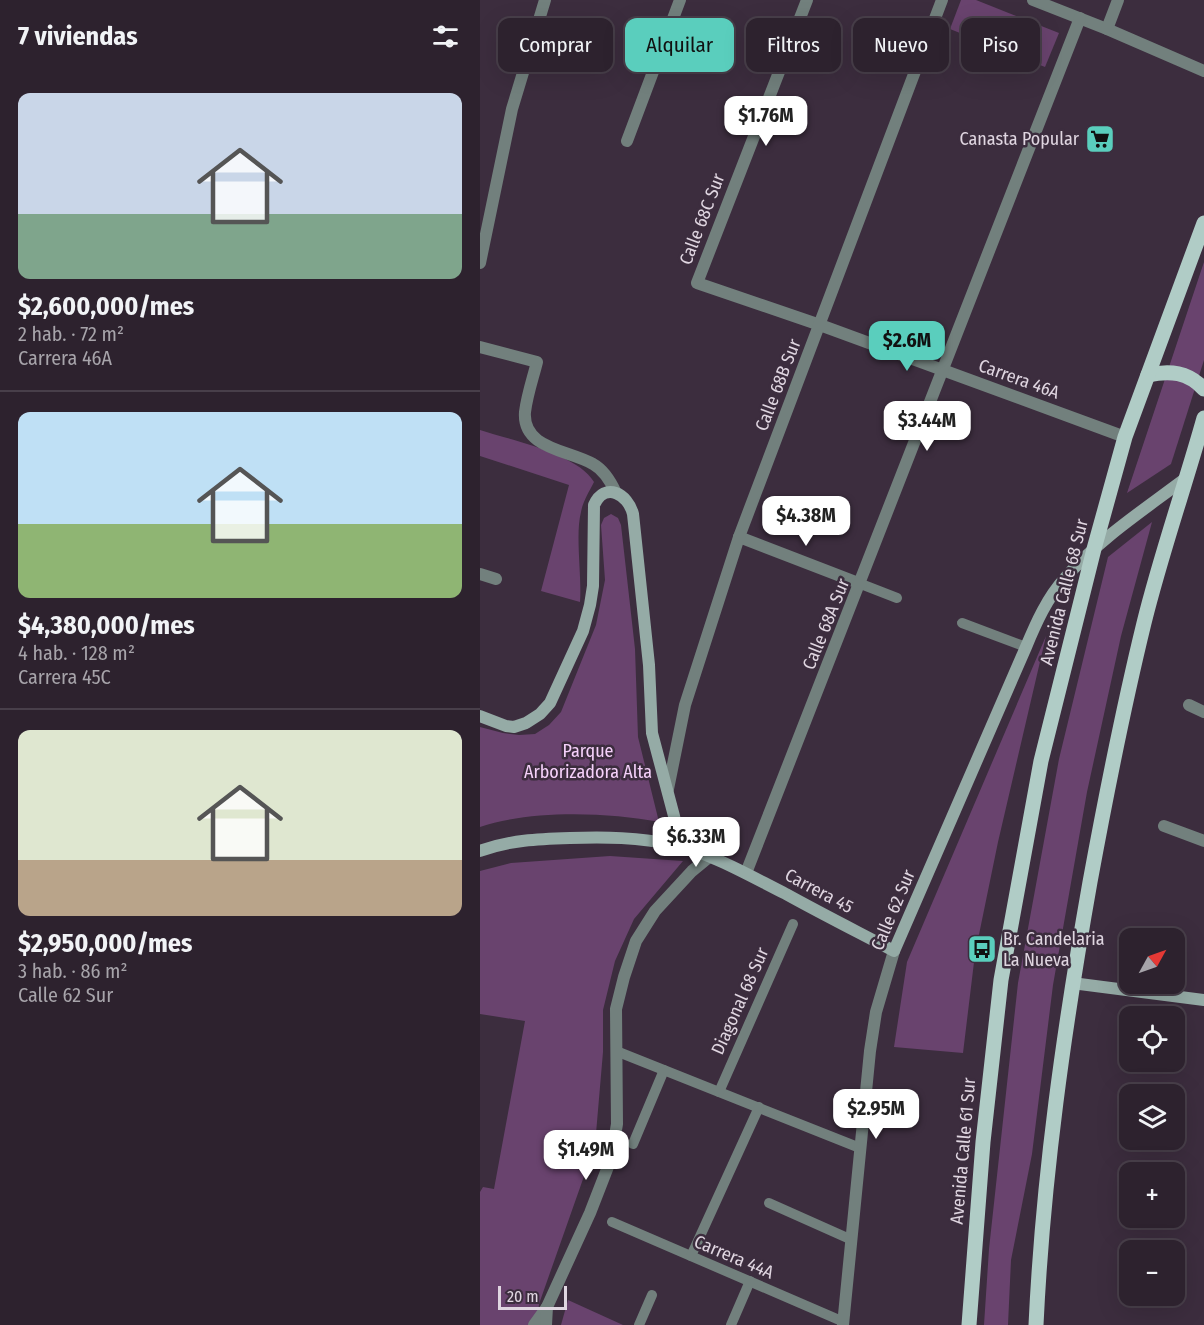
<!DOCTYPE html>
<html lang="es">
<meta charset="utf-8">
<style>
body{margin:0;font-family:"Fira Sans Condensed",sans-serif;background:#392f3a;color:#f1f3f6;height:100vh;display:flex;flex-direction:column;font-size:22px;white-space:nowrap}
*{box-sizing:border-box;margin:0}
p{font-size:20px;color:#a7a4aa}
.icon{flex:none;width:33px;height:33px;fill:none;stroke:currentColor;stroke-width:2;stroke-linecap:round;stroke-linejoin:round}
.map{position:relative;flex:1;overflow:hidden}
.drawer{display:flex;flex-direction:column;background:#2d222e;width:480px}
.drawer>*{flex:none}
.banner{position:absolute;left:18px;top:18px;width:570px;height:54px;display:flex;gap:12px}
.needle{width:39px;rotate:50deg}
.buttons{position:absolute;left:639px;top:928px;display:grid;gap:12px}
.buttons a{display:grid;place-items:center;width:66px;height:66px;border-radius:12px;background:#2d222e;box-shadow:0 6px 24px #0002,0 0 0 2px #483f4a;font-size:30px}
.scale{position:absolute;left:18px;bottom:15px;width:69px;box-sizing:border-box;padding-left:6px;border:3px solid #e0d6e1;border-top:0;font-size:16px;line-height:21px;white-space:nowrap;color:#e0d6e1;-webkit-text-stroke:4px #3c2d3e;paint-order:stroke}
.price{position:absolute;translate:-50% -51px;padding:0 14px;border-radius:12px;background:#fff;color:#222;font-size:20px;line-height:39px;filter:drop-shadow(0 2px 3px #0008)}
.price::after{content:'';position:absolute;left:50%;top:36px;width:18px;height:14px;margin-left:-9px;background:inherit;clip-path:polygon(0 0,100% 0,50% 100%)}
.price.active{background:#5acebd;color:#111}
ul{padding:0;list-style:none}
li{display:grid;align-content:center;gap:12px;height:318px;padding:0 18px}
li+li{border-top:2px solid #483f4a}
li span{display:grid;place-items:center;height:186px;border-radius:12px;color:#555}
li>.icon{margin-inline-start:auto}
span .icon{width:108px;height:108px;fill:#fffc;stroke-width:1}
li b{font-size:26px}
h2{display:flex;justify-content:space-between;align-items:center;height:72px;padding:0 18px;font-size:26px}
.tag{padding:0 21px;border-radius:12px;background:#2d222e;box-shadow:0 6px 24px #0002,0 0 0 2px #483f4a;font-size:21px;line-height:54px}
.tag.active{background:#5acebd;color:#111}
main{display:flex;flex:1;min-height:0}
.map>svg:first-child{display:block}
.green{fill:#69436e}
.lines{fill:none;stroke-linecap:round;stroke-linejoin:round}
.lane{stroke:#72807d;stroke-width:10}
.street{stroke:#72807d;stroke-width:12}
.secondary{stroke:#95aba6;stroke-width:12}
.primary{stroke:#b0ccc6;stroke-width:15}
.labels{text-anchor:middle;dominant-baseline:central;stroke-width:5;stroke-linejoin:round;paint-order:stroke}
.poi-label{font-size:18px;fill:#e0d6e1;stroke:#3c2d3e;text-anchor:end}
.street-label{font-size:18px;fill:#e0d6e1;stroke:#3c2d3e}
.park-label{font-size:18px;fill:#f5d1fa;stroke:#3c2d3e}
</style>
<main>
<section class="drawer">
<h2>7 viviendas<svg class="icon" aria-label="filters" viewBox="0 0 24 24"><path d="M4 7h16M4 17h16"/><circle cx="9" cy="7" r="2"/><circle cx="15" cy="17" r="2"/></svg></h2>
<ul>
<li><span style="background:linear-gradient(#c9d6e8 65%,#7fa58c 0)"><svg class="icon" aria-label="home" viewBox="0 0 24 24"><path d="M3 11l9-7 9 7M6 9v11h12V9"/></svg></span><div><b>$2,600,000/mes</b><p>2 hab. · 72 m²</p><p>Carrera 46A</p></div></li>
<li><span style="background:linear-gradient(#bfe0f5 60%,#8fb573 0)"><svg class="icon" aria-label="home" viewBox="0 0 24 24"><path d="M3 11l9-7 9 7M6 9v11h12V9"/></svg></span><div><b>$4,380,000/mes</b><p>4 hab. · 128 m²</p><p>Carrera 45C</p></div></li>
<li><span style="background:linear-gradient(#dfe7d0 70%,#b9a48a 0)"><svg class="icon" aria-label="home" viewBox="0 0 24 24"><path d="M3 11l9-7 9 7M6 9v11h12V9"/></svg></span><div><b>$2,950,000/mes</b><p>3 hab. · 86 m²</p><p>Calle 62 Sur</p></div></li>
</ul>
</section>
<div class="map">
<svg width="724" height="1325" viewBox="0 0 724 1325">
<rect width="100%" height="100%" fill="#3c2d3e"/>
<g class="green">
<path d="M481,0H496L579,33L565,67L470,29Z"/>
<path d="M724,262V360L691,464L647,493Z"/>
<path d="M0,430C31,440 98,454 114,482C109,492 103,501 101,512C95,535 102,576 100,602L61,591L89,485L0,456Z"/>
<path d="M131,514L138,518L141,525L155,649L158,737L179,822C126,812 50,810 0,827V727L23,733L39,735L55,734L69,725L81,712L116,625L125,580L121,525L124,518Z"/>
<path d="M672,522L641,636L607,792L573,985L552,1154L531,1260L528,1325H504L509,1249L538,983L579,759L628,557Z"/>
<path d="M566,636L518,842L495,954L483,1053L414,1047L427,962Z"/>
<path d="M130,856L203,861L154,919L135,961L123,1010V1052L115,1145L59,1304L57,1325H0V1192L3,1187L14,1189L45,1021L0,1014V871L31,863Z"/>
<path d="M88,1300L143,1325H81Z"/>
</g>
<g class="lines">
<g class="lane">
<path d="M381,584L417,598"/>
<path d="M482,623L546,647"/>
<path d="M136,1051L380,1148"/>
<path d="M239,1092L313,924"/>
<path d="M153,1144L184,1070"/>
<path d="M289,1203L372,1240"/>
<path d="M132,1222L364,1322"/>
<path d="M211,1256L279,1107"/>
<path d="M159,1325L172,1295"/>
<path d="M251,1325L270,1281"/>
</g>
<g class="street">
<path d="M327,0L217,283L340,325L645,437"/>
<path d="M553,0L627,29L724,71"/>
<path d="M627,29L638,0"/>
<path d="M147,141L200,0"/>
<path d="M0,263L32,109L65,0"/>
<path d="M0,347L57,362C53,378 47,395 45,412C42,449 89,450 113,464C124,470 131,482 136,493"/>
<path d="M259,537L381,584"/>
<path d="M0,574L16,579"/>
<path d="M709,705L724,712"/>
<path d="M188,789L205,705L259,537L462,0"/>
<path d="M684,826L724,841"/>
<path d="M266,873C379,589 488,303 600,18"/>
<path d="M54,1325L67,1307L110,1213L131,1159L137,1124L136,1009L144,977L156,941L175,911L212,871L229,857"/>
<path d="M66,1325L67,1307"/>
<path d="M363,1325L390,1051L396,1012L414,951"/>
</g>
<g class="secondary">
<path d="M0,716L26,726L34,727L46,723L60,714L70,703L103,631L110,605L113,586L114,505C125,481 148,494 153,514L169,665L172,733L194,816L196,826L194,845"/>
<path d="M0,851C29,840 59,839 90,838C124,837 159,837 194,845C233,854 270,876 306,894C342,914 378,932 414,951L546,647C556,623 567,598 585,578C619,539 665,509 706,478"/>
<path d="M592,983L724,1000"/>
</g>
<g class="primary">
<path d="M668,375C690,370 708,372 724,389"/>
<path d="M489,1325L503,1142L521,980L561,761L614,549L645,437L724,223"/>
<path d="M556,1325C563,1176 584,1029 610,882C626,795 643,709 664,623C681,554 705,486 724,418"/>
</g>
</g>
<defs>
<g id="supermarket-square" transform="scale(1.5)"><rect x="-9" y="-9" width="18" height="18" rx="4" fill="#5acebd" stroke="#3c2d3e"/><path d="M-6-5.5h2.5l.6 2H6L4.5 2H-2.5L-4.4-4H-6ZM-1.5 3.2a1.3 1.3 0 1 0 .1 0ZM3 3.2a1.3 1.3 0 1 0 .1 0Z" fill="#111"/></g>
<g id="bus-square" transform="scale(1.5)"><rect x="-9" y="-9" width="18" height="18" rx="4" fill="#5acebd" stroke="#3c2d3e"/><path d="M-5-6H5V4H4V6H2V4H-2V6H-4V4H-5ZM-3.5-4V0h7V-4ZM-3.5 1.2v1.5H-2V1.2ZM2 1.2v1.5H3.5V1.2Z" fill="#111"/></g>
</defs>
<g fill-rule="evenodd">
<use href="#supermarket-square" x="620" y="139"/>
<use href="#bus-square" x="502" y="949"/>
</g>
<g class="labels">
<g class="poi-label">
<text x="599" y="139">Canasta Popular</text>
<text x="523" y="939" text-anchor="start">Br. Candelaria<tspan x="523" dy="21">La Nueva</tspan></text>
</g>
<g class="street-label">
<text transform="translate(222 219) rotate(-69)">Calle 68C Sur</text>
<text transform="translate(539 379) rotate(20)">Carrera 46A</text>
<text transform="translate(298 385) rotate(-69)">Calle 68B Sur</text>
<text transform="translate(584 592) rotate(-76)">Avenida Calle 68 Sur</text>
<text transform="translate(346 624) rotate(-68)">Calle 68A Sur</text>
<text transform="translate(339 891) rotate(28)">Carrera 45</text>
<text transform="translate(413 910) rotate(-67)">Calle 62 Sur</text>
<text transform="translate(260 1001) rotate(-66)">Diagonal 68 Sur</text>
<text transform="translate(483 1151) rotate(-85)">Avenida Calle 61 Sur</text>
<text transform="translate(254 1257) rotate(23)">Carrera 44A</text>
</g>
<g class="park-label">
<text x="108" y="751">Parque<tspan x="108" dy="21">Arborizadora Alta</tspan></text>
</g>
</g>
</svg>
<div class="buttons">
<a><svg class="needle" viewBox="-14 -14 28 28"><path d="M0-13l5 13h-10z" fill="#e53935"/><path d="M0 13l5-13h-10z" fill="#a7a4aa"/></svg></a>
<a><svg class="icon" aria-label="locate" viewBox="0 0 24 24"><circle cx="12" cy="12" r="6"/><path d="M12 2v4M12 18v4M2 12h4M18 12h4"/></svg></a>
<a><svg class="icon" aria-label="layers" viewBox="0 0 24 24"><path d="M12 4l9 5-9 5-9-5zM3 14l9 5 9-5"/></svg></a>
<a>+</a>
<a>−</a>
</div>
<div class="scale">20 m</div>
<b class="price" style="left:286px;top:147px">$1.76M</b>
<b class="price active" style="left:427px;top:372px">$2.6M</b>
<b class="price" style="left:447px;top:452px">$3.44M</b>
<b class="price" style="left:326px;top:547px">$4.38M</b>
<b class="price" style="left:216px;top:868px">$6.33M</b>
<b class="price" style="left:396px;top:1140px">$2.95M</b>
<b class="price" style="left:106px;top:1181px">$1.49M</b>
<div class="banner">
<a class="tag">Comprar</a>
<a class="tag active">Alquilar</a>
<a class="tag">Filtros</a>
<a class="tag">Nuevo</a>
<a class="tag">Piso</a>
</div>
</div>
</main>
